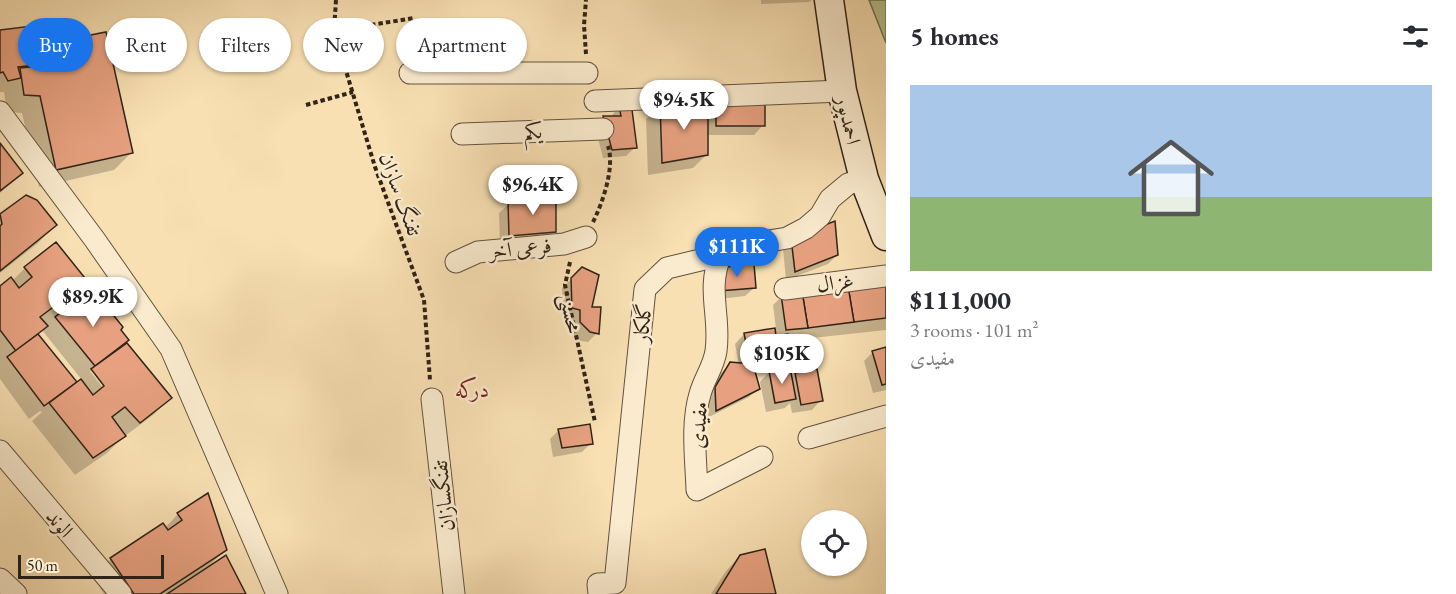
<!DOCTYPE html>
<meta charset="utf-8">
<style>
body{margin:0;font-family:"EB Garamond",Amiri,serif;background:#f7f7f7;color:#2b2b33;height:100vh;display:flex;flex-direction:column;font-size:22px;white-space:nowrap}
*{box-sizing:border-box;margin:0}
p{font-size:20px;color:#7c7c81}
.icon{flex:none;width:33px;height:33px;fill:none;stroke:currentColor;stroke-width:2;stroke-linecap:round;stroke-linejoin:round}
.map{position:relative;flex:1;overflow:hidden}
.side{display:flex;flex-direction:column;background:#fff;width:570px}
.side>*{flex:none}
.guide{position:absolute;left:18px;top:18px;width:570px;height:54px;display:flex;gap:12px}
.fabs{position:absolute;left:801px;top:510px;display:grid;gap:12px}
.fabs a{display:grid;place-items:center;width:66px;height:66px;border-radius:50%;background:#fff;box-shadow:0 2px 4px #0004;font-size:30px}
.scale{position:absolute;left:18px;bottom:15px;width:146px;box-sizing:border-box;padding-left:6px;border:3px solid #302317;border-top:0;font-size:16px;line-height:21px;white-space:nowrap;color:#302317;-webkit-text-stroke:4px #faebce;paint-order:stroke}
.price{position:absolute;translate:-50% -51px;padding:0 14px;border-radius:21px;background:#fff;color:#222;font-size:20px;line-height:39px;filter:drop-shadow(0 2px 3px #0008)}
.price::after{content:'';position:absolute;left:50%;top:36px;width:18px;height:14px;margin-left:-9px;background:inherit;clip-path:polygon(0 0,100% 0,50% 100%)}
.price.active{background:#1a73e8;color:#fff}
ul{padding:0;list-style:none}
li{display:grid;align-content:center;gap:12px;height:318px;padding:0 24px}
li span{display:grid;place-items:center;height:186px;border-radius:0px;color:#555}
li>.icon{margin-inline-start:auto}
span .icon{width:108px;height:108px;fill:#fffc;stroke-width:1}
li b{font-size:26px}
h2{display:flex;justify-content:space-between;align-items:center;height:72px;padding:0 24px;font-size:26px}
.pill{padding:0 21px;border-radius:27px;background:#fff;box-shadow:0 2px 4px #0004;font-size:21px;line-height:54px}
.pill.active{background:#1a73e8;color:#fff}
main{display:flex;flex:1;min-height:0}
.map>svg:first-child{display:block}
.green{fill:#b7c391;stroke:#747354;stroke-width:1.5}
.shadow{fill:#0003;fill-rule:evenodd}
.building{fill:#e7a180;stroke:#302317;stroke-width:1.5}
.lines{fill:none;stroke-linecap:round;stroke-linejoin:round}
.street-casing{stroke:#62523e;stroke-width:23}
.secondary-casing{stroke:#302317;stroke-width:31}
.path{stroke:#302317;stroke-width:4;stroke-dasharray:4.5 3;stroke-linecap:butt}
.street{stroke:#faebce;stroke-width:21}
.secondary{stroke:#faebce;stroke-width:28}
.labels{text-anchor:middle;dominant-baseline:central;stroke-width:5;stroke-linejoin:round;paint-order:stroke}
.street-label{font-size:21px;fill:#302317;stroke:#faebce}
.neighbourhood-label{font-size:22px;fill:#7a1f14;stroke:#faebce}
</style>
<main>
<div class="map">
<svg width="886" height="594" viewBox="0 0 886 594">
<rect width="100%" height="100%" fill="#f8e0b3"/>
<filter id="stains"><feTurbulence type="fractalNoise" baseFrequency=".00333" numOctaves="4"/><feColorMatrix values="0 0 0 0 .2 0 0 0 0 .09 0 0 0 0 .02 0 0 0 .5 -.17"/></filter>
<radialGradient id="worn" r=".72"><stop offset=".6" stop-color="#630" stop-opacity="0"/><stop offset="1" stop-color="#630" stop-opacity=".3"/></radialGradient>
<path class="green" d="M869,0H886V43Z"/>
<g class="shadow">
<path d="M761,0H812L809,2L761,4Z"/>
<path d="M0,31L35,58L37,56L44,55L56,43L132,152L114,170L39,187L22,113L7,112L4,92H0Z"/>
<path d="M717,103L763,125L754,135H707V154L693,168L648,175L646,119L660,106L707,113Z"/>
<path d="M619,106L635,147L626,156L603,158L595,126L604,117H611Z"/>
<path d="M0,146L21,173L0,193Z"/>
<path d="M534,195L554,232L545,241L500,244L499,213L509,204L524,205Z"/>
<path d="M26,197L55,225L38,243L0,273V216Z"/>
<path d="M792,240L837,255L828,264L786,280L783,249Z"/>
<path d="M752,266L755,287L745,296L711,300Z"/>
<path d="M25,268L87,291L119,330L125,343L170,398L153,415L121,439L107,453L75,475L32,421L42,412L40,411L29,419L0,379V288L12,281ZM42,330L82,380L77,384L37,335ZM90,371H94L110,391L107,393Z"/>
<path d="M582,269L590,308L597,333L588,342L581,341L571,332V319L564,317L562,288Z"/>
<path d="M886,283V330L794,340V337H788L790,352L781,362L752,367L758,388L749,397L707,418L706,398L721,373L730,364L739,365L735,344L744,334L776,329L773,305L782,296Z"/>
<path d="M886,348V390L873,393L864,361L873,352Z"/>
<path d="M769,372L791,379L796,374L821,400L812,410L792,413L790,403L785,408L766,412L760,382Z"/>
<path d="M559,430L591,443L582,452L553,457L550,439Z"/>
<path d="M178,514L225,550L208,567L244,594H104L93,577L111,559L162,525L165,528Z"/>
<path d="M740,556L775,594H711L726,571Z"/>
</g>
<g class="building">
<path d="M32,26L37,65L18,67L21,78L8,81L3,72L0,73V30Z"/>
<path d="M106,32L133,153L56,170L40,96L24,95L20,68L39,66L37,54L58,52L55,42Z"/>
<rect x="716" y="101" width="49" height="25"/>
<path d="M631,102L637,148L612,150L603,116H621L619,105Z"/>
<path d="M708,102V155L662,163L660,104Z"/>
<path d="M0,143L23,173L0,191Z"/>
<path d="M534,193H556V232L509,236L508,202L534,204Z"/>
<path d="M26,195L37,200L57,225L0,271V226L2,224L0,214Z"/>
<path d="M835,221L838,255L795,272L791,238Z"/>
<path d="M56,242L93,288L61,312L56,305L40,317L48,326L16,351L0,330V286L11,277L19,288L32,277L24,267Z"/>
<path d="M754,264L756,288L719,291L717,268Z"/>
<path d="M582,267L599,275L592,307H601L599,334L590,332L580,322V310L572,308L571,278Z"/>
<path d="M886,281V318L854,322L848,286Z"/>
<path d="M848,286L854,322L808,328L802,291Z"/>
<path d="M89,291L99,304L102,301L123,327L121,330L129,340L95,366L55,317Z"/>
<path d="M802,291L808,328L786,330L781,294Z"/>
<path d="M775,328L776,336L788,334L792,353L749,360L744,333Z"/>
<path d="M38,334L77,382L44,406L7,357Z"/>
<path d="M127,343L172,398L140,423L125,407L112,417L126,436L93,458L49,403L81,379L93,395L104,386L91,369Z"/>
<path d="M886,347V384L882,385L872,351Z"/>
<path d="M730,362L753,364L760,389L716,411L715,387Z"/>
<path d="M790,367L796,399L775,403L769,371Z"/>
<path d="M817,369L823,401L801,405L795,373Z"/>
<path d="M590,424L593,444L562,448L558,429Z"/>
<path d="M208,493L227,550L160,594H134L110,558L163,523L168,530L182,520L177,513Z"/>
<path d="M765,549L776,594H716L740,555Z"/>
<path d="M226,555L246,594H167Z"/>
</g>
<g class="lines">
<g class="street-casing">
<g id="street">
<path d="M410,73H587"/>
<path d="M595,101L842,91"/>
<path d="M0,112L95,240L171,349L277,594"/>
<path d="M462,134L603,129"/>
<path d="M721,255C706,288 721,317 716,351C714,366 704,379 700,394C691,424 696,459 697,490L762,457"/>
<path d="M456,262L478,252L564,244L586,237"/>
<path d="M785,289L886,276"/>
<path d="M432,399L454,594"/>
<path d="M809,438L886,416"/>
<path d="M0,451L121,594"/>
<path d="M0,579L16,594"/>
<path d="M599,594L598,584L615,583L645,289L667,268L721,255L733,249L752,244L787,238L806,228L820,216L830,199L848,184L864,179"/>
</g>
</g>
<g class="secondary-casing">
<path id="secondary" d="M829,0L842,91L864,179L886,236"/>
</g>
<g class="path">
<path d="M336,0L334,31L375,167L424,300L430,380"/>
<path d="M334,31L414,18"/>
<path d="M586,54L584,25L586,0"/>
<path d="M306,105L353,92"/>
<path d="M593,222C603,202 615,167 608,146"/>
<path d="M570,262L565,285L595,422"/>
</g>
<use href="#street" class="street"/>
<use href="#secondary" class="secondary"/>
</g>
<g class="labels">
<g class="street-label">
<text transform="translate(849 120) rotate(77)">احمدپور</text>
<text transform="translate(533 131) rotate(-2)">یکم</text>
<text transform="translate(401 194) rotate(70)">تفنگ سازان</text>
<text transform="translate(520 248) rotate(-6)">فرعی آخر</text>
<text transform="translate(835 282) rotate(-7)">غزال</text>
<text transform="translate(571 313) rotate(78)">محسنی</text>
<text transform="translate(642 323) rotate(-84)">گلکار</text>
<text transform="translate(698 425) rotate(-86)">مفیدی</text>
<text transform="translate(443 496) rotate(-96)">تفنگسازان</text>
<text transform="translate(60 523) rotate(50)">الوند</text>
</g>
<g class="neighbourhood-label">
<text x="472" y="389">درکه</text>
</g>
</g>
<rect width="100%" height="100%" filter="url(#stains)"/>
<rect width="100%" height="100%" fill="url(#worn)"/>
</svg>
<div class="fabs">
<a><svg class="icon" aria-label="locate" viewBox="0 0 24 24"><circle cx="12" cy="12" r="6"/><path d="M12 2v4M12 18v4M2 12h4M18 12h4"/></svg></a>
</div>
<div class="scale">50 m</div>
<b class="price" style="left:684px;top:131px">$94.5K</b>
<b class="price" style="left:533px;top:216px">$96.4K</b>
<b class="price active" style="left:737px;top:278px">$111K</b>
<b class="price" style="left:93px;top:328px">$89.9K</b>
<b class="price" style="left:782px;top:385px">$105K</b>
<div class="guide">
<a class="pill active">Buy</a>
<a class="pill">Rent</a>
<a class="pill">Filters</a>
<a class="pill">New</a>
<a class="pill">Apartment</a>
</div>
</div>
<section class="side">
<h2>5 homes<svg class="icon" aria-label="filters" viewBox="0 0 24 24"><path d="M4 7h16M4 17h16"/><circle cx="9" cy="7" r="2"/><circle cx="15" cy="17" r="2"/></svg></h2>
<ul>
<li><span style="background:linear-gradient(#a9c7e8 60%,#8fb573 0)"><svg class="icon" aria-label="home" viewBox="0 0 24 24"><path d="M3 11l9-7 9 7M6 9v11h12V9"/></svg></span><div><b>$111,000</b><p>3 rooms · 101 m²</p><p>مفیدی</p></div></li>
</ul>
</section>
</main>
